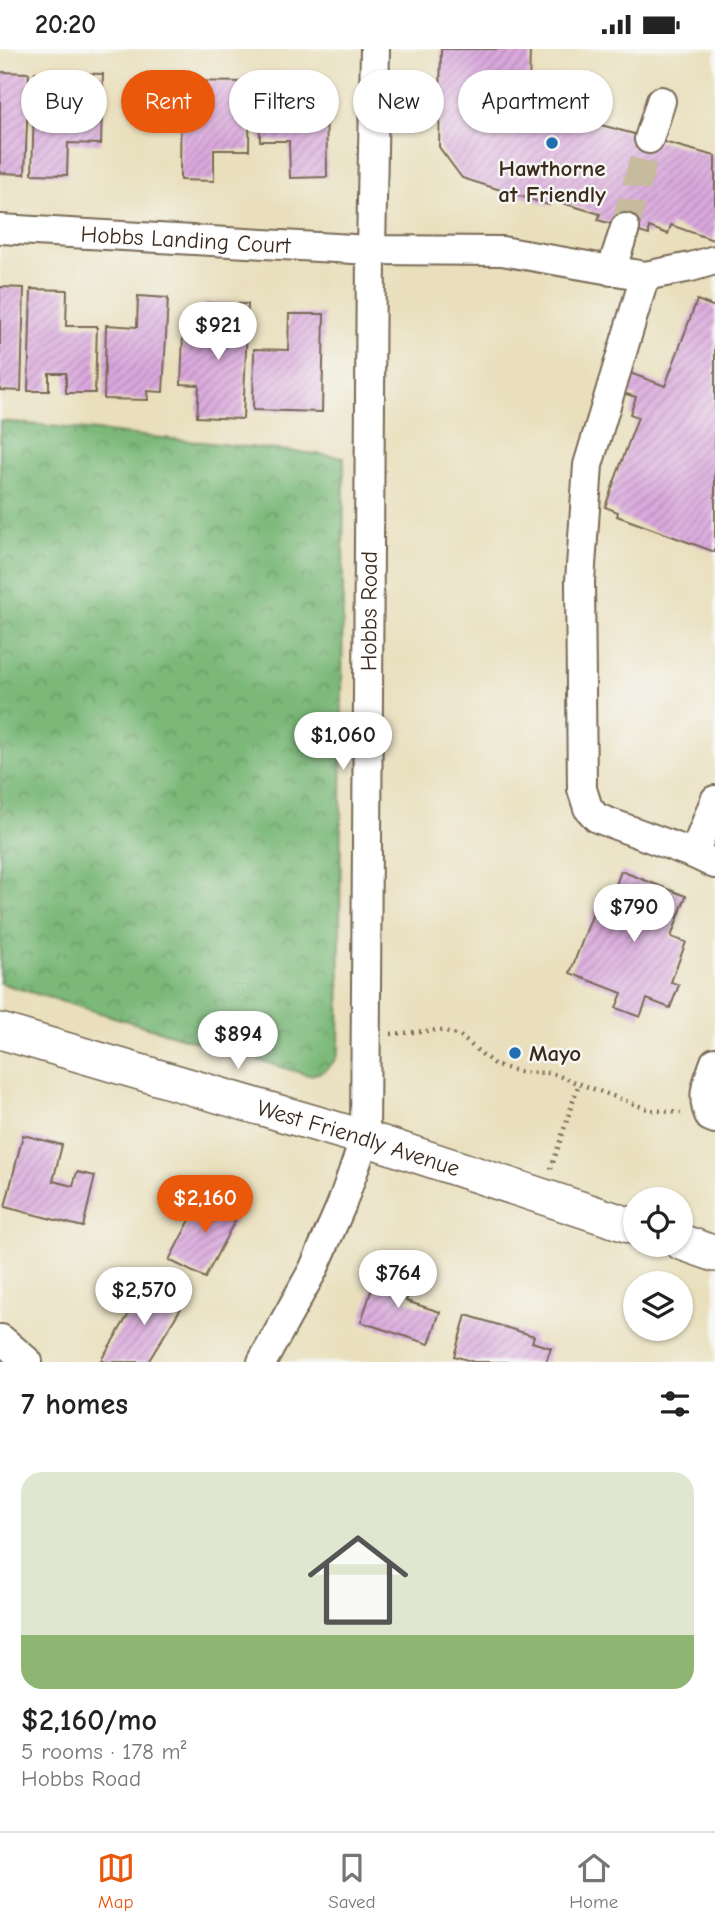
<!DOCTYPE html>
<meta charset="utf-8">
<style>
body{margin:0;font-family:"Comic Neue",sans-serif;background:#f2f2f2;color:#222;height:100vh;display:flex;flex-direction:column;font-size:26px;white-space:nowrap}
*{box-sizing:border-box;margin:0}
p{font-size:23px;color:#767676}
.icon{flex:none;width:38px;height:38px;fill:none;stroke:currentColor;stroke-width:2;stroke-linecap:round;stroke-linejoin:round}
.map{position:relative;height:1313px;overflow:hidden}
.side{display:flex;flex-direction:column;background:#fff;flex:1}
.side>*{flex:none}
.hud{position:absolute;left:21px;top:21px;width:674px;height:63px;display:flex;gap:14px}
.tools{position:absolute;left:623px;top:1138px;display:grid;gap:14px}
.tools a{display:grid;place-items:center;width:70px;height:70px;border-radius:50%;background:#fff;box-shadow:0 2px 5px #0004;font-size:35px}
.price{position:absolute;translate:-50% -60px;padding:0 16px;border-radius:24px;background:#fff;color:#222;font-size:23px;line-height:46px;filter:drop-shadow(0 2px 4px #0008)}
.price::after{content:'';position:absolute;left:50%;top:42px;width:21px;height:16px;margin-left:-10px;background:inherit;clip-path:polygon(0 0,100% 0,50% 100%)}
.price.on{background:#ea580c;color:#fff}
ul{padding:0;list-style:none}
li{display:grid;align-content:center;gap:14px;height:371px;padding:0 21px}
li+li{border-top:2px solid #e0e0e0}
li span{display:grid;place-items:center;height:217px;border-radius:21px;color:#555}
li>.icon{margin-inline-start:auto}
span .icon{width:126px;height:126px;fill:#fffc;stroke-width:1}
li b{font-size:30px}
h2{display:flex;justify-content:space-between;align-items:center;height:84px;padding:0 21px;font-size:30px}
.chip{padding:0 24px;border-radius:32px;background:#fff;box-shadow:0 2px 5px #0004;font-size:24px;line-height:63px}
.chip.on{background:#ea580c;color:#fff}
.status{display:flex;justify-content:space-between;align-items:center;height:49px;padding:0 35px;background:#fff;direction:ltr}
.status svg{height:19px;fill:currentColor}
.tab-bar{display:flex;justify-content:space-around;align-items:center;height:98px;border-top:2px solid #e0e0e0;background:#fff;font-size:19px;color:#767676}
.tab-bar a{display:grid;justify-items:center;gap:4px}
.tab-bar .on{color:#ea580c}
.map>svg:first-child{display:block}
.forest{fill:url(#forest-crowns);stroke:#5c724c;stroke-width:2}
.building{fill:url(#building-hatch)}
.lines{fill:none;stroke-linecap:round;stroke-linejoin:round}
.minor-tunnel{stroke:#c6bb9c;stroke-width:28;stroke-dasharray:28 14;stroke-linecap:butt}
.minor-casing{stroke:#786955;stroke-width:32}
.major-casing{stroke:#786955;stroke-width:38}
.path{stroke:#786955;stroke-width:4.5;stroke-dasharray:2 5;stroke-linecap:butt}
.minor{stroke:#fff;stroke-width:28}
.major{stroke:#fff;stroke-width:35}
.poi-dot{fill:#1f6fb2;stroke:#f6f6f2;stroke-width:2.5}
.labels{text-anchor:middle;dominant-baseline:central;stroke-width:5;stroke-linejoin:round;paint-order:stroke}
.poi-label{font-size:23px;font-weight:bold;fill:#3b2a1e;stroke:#f6f6f2}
.street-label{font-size:23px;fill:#3b2a1e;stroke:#f6f6f2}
</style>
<div class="status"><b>20:20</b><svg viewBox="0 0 49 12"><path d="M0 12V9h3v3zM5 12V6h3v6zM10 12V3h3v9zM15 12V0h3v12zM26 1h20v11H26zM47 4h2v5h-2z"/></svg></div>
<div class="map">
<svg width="715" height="1313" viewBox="0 0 715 1313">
<defs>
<pattern id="forest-crowns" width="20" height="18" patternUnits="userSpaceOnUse" patternTransform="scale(1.75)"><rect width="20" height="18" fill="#7cb979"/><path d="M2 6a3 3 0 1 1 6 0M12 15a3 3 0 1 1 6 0" fill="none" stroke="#679763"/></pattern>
<pattern id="building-hatch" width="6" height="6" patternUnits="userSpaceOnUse" patternTransform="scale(1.75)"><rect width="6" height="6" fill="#daa8dd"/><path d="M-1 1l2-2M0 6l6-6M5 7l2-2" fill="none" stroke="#b289b3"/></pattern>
</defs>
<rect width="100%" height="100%" fill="#f6f6f2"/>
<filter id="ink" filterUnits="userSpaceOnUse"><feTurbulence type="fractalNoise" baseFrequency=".0143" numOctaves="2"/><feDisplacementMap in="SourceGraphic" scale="14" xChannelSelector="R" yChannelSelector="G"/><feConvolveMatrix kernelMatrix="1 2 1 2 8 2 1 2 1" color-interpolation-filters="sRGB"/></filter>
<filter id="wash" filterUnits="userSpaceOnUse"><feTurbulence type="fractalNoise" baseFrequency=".00686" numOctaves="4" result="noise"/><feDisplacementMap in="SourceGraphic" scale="28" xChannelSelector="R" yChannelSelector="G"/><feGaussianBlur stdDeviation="1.57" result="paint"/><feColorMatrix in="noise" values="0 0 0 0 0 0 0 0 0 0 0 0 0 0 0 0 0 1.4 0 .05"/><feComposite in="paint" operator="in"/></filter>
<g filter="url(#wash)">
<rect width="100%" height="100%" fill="#e9dfbc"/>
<path class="forest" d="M0,372L344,408L339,1002C333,1018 325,1024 308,1026L0,934Z"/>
<g id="blocks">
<g class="building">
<path d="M441,0H530L529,40L546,61L715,107V185L713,191L671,176L668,185L649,178V186L598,171L600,165L552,151L549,156L462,129L439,98Z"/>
<path d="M0,23L29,24L25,125L0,124Z"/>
<path d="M35,23L103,25L101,95L68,94L67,126L32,125Z"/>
<path d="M259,29H326L327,128L290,129L289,92H260Z"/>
<path d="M181,32L250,33L249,101H214V132L180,131Z"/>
<path d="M0,238L24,239L21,342L0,341Z"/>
<path d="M31,240L67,241L66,277H97L95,344H66V324H49V342H28Z"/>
<path d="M138,247L168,249L163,343L147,342L148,351L104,350L106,276L137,278Z"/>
<path d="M697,251L715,258V503L617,467L618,463L605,458L638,368L630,365L636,348L623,344L630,324L665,337Z"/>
<path d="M206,254L248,255L243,370L197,368L199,336L181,335L183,286L205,287Z"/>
<path d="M289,265H324L322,363L253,361L254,300L288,301Z"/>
<path d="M621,822L686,847L671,888L686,893L671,933L679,936L670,959L647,950L640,968L616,959L622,944L570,924L598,851L609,855Z"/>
<path d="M23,1086L62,1096L53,1132L73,1137L77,1123L95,1127L83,1178L5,1158Z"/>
<path d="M205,1142L241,1160L205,1229L169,1211Z"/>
<path d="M378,1221L412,1232L406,1252L440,1263L429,1295L361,1273Z"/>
<path d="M149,1232L184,1254L148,1313H105L101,1311Z"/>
<path d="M466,1266L534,1287L532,1293L551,1299L546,1313H474L454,1307Z"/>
</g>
</g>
</g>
<g filter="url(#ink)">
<use href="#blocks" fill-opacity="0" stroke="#786955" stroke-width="2"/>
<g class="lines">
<path class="minor-tunnel" d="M625,179L649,90"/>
<g class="minor-casing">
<g id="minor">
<path d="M649,90L661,52"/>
<path id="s1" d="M0,180L371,201L502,202L645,227L691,218L715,211"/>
<path d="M611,222L625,179"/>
<path d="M645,227L588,416L580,532L582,740L588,759L597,769L694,805"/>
<path d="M715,751L694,805L715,815"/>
<path d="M715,1013C708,1033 700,1047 710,1068L715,1070"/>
<path d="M1,1290L28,1313"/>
<path id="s2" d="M262,1313L313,1221L341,1157L365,1089L371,201L375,0"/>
</g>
</g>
<g class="major-casing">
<g id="major">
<path id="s3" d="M0,982L365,1089L635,1178"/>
<path d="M681,1193L715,1205"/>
</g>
</g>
<g class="path">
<path d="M391,985L438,981L460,987L495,1016L520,1023L551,1024L650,1061L681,1064"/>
<path d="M551,1120L579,1034"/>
</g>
<use href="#minor" class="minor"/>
<use href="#major" class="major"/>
</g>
</g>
<g class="poi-dot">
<circle cx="552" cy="94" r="7"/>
<circle cx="515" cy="1004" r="7"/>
</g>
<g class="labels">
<g class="poi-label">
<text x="552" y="119">Hawthorne<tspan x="552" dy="26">at Friendly</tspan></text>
<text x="529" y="1004" text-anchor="start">Mayo</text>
</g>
<g class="street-label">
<text stroke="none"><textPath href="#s1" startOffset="186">Hobbs Landing Court</textPath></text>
<text stroke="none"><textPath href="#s2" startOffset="774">Hobbs Road</textPath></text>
<text stroke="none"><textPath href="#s3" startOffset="374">West Friendly Avenue</textPath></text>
</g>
</g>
</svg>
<div class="tools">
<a><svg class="icon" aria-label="locate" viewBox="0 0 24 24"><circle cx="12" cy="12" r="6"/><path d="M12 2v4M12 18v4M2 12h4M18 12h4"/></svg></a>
<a><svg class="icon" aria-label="layers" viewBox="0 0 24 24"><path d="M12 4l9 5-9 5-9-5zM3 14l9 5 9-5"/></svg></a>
</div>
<b class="price" style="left:218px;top:313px">$921</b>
<b class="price" style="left:343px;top:723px">$1,060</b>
<b class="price" style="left:634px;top:895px">$790</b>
<b class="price" style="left:238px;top:1022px">$894</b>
<b class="price on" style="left:205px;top:1186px">$2,160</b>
<b class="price" style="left:398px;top:1261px">$764</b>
<b class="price" style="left:144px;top:1278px">$2,570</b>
<div class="hud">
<a class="chip">Buy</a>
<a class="chip on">Rent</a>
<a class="chip">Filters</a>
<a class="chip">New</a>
<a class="chip">Apartment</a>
</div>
</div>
<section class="side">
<h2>7 homes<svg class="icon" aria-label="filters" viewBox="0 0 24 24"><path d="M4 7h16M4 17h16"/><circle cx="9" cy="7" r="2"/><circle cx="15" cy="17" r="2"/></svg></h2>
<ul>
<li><span style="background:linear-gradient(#dfe7d0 75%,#8fb573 0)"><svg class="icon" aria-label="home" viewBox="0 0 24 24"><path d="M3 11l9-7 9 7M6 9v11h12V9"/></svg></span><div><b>$2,160/mo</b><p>5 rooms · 178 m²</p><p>Hobbs Road</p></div></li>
</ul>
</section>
<nav class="tab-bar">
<a class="on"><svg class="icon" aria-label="map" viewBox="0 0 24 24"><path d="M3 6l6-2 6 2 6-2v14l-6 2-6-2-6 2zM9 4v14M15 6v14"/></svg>Map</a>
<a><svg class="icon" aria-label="saved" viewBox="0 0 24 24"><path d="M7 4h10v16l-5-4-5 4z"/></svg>Saved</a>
<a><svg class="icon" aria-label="home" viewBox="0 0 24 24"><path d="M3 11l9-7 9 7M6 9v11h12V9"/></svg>Home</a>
</nav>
